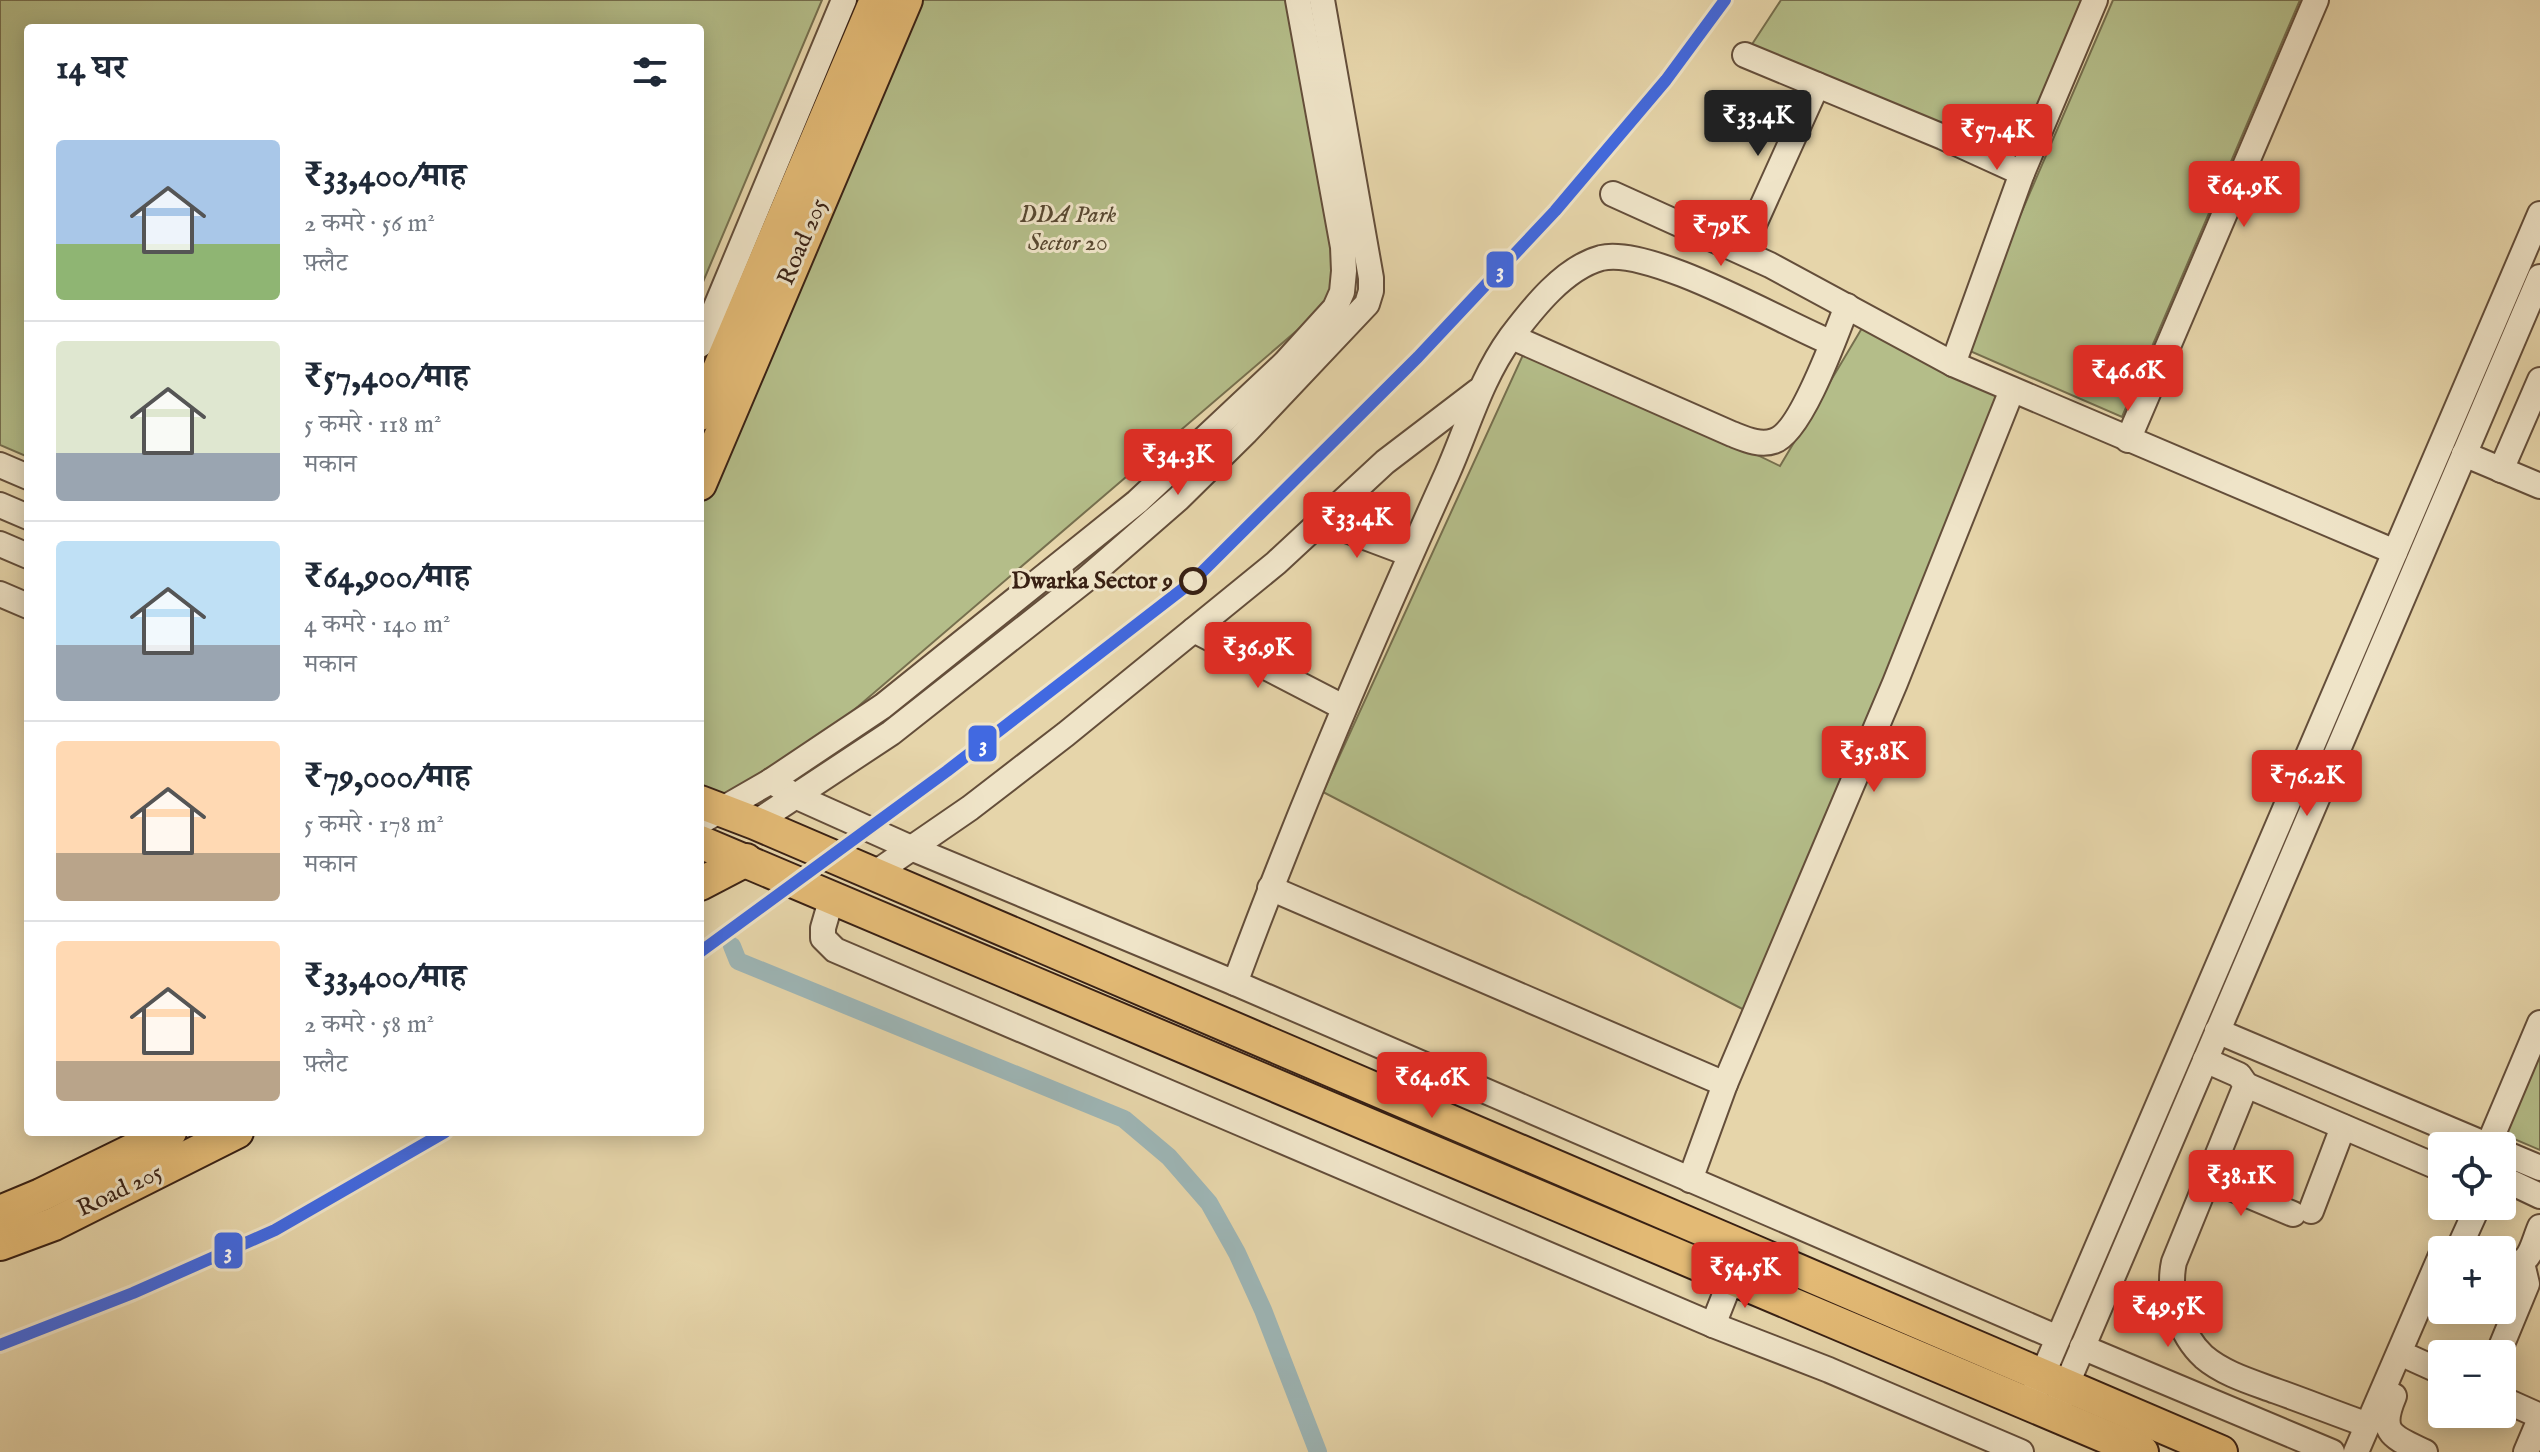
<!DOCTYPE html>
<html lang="hi">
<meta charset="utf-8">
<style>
body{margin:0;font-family:"IM FELL English","Noto Serif Devanagari",serif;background:#f2f2f3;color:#1f2937;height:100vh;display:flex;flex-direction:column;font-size:30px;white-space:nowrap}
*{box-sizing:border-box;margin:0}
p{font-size:26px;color:#747a83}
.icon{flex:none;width:44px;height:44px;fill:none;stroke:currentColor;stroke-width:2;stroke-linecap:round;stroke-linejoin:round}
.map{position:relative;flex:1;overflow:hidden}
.drawer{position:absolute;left:24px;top:24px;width:680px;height:1112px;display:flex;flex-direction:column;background:#fff;border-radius:8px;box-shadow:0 4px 20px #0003}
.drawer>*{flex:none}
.controls{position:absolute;left:2428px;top:1132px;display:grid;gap:16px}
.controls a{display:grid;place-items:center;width:88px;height:88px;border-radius:8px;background:#fff;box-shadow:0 4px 20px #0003;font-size:40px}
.price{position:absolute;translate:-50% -68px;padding:0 18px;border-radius:8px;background:#d93025;color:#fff;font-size:26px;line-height:52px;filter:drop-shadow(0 2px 4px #0008)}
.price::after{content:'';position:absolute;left:50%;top:48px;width:24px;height:18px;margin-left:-12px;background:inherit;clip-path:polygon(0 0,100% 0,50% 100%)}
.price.active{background:#222;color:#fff}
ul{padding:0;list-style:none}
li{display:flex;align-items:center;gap:24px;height:200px;padding:0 32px}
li+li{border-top:2px solid #e0e1e3}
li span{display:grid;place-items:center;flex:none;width:224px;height:160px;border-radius:8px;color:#555}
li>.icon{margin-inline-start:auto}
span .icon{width:96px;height:96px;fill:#fffc;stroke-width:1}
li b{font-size:34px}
h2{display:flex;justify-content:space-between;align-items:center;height:96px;padding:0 32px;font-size:34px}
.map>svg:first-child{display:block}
.green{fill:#b4bd89;stroke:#766f4e;stroke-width:2}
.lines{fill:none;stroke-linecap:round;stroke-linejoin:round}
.canal{stroke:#9db5b5;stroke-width:18}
.minor-casing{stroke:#644e3a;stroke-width:28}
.major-casing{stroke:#392114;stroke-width:36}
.minor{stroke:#efe4c8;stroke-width:24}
.major{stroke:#e3ba75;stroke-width:32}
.metro-1-casing{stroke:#efe4c8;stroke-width:18}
.metro-1{stroke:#4169e1;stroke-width:12}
.stop-dot{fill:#efe4c8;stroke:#392114;stroke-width:4}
.labels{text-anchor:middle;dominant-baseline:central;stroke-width:6;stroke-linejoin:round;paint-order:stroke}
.park-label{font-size:24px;font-style:italic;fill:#584831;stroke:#efe4c8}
.street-label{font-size:24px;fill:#392114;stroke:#efe4c8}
.stop-label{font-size:24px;font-weight:bold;fill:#392114;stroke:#efe4c8;text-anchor:end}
.line-badge{stroke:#efe4c8;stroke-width:3}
.badge-label{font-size:22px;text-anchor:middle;font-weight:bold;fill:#fff}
</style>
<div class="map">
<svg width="2540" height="1452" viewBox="0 0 2540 1452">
<rect width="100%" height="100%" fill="#e6d5aa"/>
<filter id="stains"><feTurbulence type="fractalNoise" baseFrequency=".0025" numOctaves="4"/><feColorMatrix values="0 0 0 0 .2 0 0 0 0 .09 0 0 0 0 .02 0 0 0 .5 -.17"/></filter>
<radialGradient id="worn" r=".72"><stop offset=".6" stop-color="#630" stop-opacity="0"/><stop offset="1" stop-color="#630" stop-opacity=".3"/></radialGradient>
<g class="green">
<path d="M0,0H822L700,289V28H28V457L0,445Z"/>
<path d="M920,0H1299L1342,292L771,781L719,810L700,786V493Z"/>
<path d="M1781,0H2093L2022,173L1745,55Z"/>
<path d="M2113,0H2300L2122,417L1963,348Z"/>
<path d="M1868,318L2012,390L1754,1015L1323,792L1528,344L1780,466Z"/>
<path d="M2540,1034V1150L2500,1133Z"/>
</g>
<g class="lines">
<path class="canal" d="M732,946L738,961L1124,1119L1169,1157L1209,1203L1237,1253L1263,1310L1318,1452"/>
<g class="minor-casing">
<g id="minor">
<path d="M1745,55L1943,137L2022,173"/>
<path d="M1613,194L1770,265L1953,364L2395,552"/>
<path d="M1742,251L1817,85"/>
<path d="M1512,337L1732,434C1745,439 1760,446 1774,441C1801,433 1836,334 1847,306"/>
<path d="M700,345L844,0"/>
<path d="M1953,364L2022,173L2095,0"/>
<path d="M2128,440L2316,0"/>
<path d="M2464,454L2540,486"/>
<path d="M0,465L28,477"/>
<path d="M2501,470L2540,380"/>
<path d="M0,505L28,517"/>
<path d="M1322,521L1410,554"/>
<path d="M0,544L28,556"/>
<path d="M0,594L28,606"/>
<path d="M1194,630L1343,707"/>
<path d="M771,781L795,796L911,848L1235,983L2058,1338"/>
<path d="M700,822L771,781L883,706L1137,502L1285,363L1335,308L1342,292L1344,271L1343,247L1298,0"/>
<path d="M755,823L891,733L1085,580L1178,499L1246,432L1367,304L1371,291V278L1322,0"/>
<path d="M874,874L970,808L1066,734L1276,563L1385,462L1478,391"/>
<path d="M1270,888L1725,1084"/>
<path d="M832,897L823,928V938L835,950L1713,1325L1829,1370L2021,1452"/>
<path d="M1235,983C1299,810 1371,642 1447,474C1468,427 1480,380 1511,337C1533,308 1564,268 1601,258C1650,246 1781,322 1832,343"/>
<path d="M2217,1031L2489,1146"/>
<path d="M2205,1060L2239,1075L2246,1085L2174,1262C2167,1294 2180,1335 2204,1357C2224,1374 2252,1382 2276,1391C2307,1402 2337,1414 2368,1425"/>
<path d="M2246,1085L2442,1169"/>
<path d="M2488,1146L2540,1023"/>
<path d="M2502,1152L2540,1168"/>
<path d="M2207,1178L2293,1214"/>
<path d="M2502,1178L2540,1196"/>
<path d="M1690,1180L1725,1084L1895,683L2012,390"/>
<path d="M2311,1211L2343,1127"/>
<path d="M2458,1250L2478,1206"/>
<path d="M2502,1259C2530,1272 2531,1248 2540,1227"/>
<path d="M1713,1325L1732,1277"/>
<path d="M2082,1347L2332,1452"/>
<path d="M2498,1354L2527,1284L2522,1263"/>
<path d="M2411,1358L2442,1372"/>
<path d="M2036,1390L2540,214"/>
<path d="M2394,1396C2378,1434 2393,1437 2425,1452"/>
<path d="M2502,1399L2540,1416"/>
<path d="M2060,1400L2540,277"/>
<path d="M2356,1452L2442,1253"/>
<path d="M2526,1452L2540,1419"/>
</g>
</g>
<g class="major-casing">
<g id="major">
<path d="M700,414L876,0"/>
<path d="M700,484L906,0"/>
<path d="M700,802L755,823L2221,1452"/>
<path d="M700,842L2142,1452"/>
<path d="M700,884L746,860"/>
<path d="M0,1212L41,1195L170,1132"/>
<path d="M0,1244L54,1224L237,1132"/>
</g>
</g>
<use href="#minor" class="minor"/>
<use href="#major" class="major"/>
<g class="metro-1-casing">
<g id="metro-1">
<path d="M700,952L947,771L1193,581L1418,357L1555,211L1666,80L1725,0"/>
<path d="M0,1345L133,1293L275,1230L445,1132"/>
</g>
</g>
<use href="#metro-1" class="metro-1"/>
</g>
<circle class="stop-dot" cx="1193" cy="581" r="12"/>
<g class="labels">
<g class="park-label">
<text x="1068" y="215">DDA Park<tspan x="1068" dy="28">Sector 20</tspan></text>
</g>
<g class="street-label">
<text transform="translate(803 242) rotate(-67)">Road 205</text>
<text transform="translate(120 1191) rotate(-26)">Road 205</text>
</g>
<g class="stop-label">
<text x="1173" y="581">Dwarka Sector 9</text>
</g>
</g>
<g class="line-badge">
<rect x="1485" y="250" width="30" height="39" rx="8" fill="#4169e1"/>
<rect x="967" y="724" width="31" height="39" rx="8" fill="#4169e1"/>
<rect x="213" y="1231" width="31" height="39" rx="8" fill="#4169e1"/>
</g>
<g class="badge-label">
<text x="1500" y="277">3</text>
<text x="983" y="751">3</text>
<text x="228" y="1258">3</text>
</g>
<rect width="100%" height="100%" filter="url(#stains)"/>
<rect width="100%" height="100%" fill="url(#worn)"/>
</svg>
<div class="controls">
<a><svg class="icon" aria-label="locate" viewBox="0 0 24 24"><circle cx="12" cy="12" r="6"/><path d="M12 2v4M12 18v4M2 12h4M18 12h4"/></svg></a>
<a>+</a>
<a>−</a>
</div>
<b class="price active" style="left:1758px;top:158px">₹33.4K</b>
<b class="price" style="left:1997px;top:172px">₹57.4K</b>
<b class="price" style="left:2244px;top:229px">₹64.9K</b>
<b class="price" style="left:1721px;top:268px">₹79K</b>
<b class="price" style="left:2128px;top:413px">₹46.6K</b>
<b class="price" style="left:1178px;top:497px">₹34.3K</b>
<b class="price" style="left:1357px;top:560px">₹33.4K</b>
<b class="price" style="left:1258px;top:690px">₹36.9K</b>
<b class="price" style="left:1874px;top:794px">₹35.8K</b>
<b class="price" style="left:2307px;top:818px">₹76.2K</b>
<b class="price" style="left:1432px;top:1120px">₹64.6K</b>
<b class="price" style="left:2241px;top:1218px">₹38.1K</b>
<b class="price" style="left:1745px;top:1310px">₹54.5K</b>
<b class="price" style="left:2168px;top:1349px">₹49.5K</b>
<section class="drawer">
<h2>14 घर<svg class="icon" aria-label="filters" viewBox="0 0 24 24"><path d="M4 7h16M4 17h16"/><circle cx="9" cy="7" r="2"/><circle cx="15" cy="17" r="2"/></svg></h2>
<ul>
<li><span style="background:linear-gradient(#a9c7e8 65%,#8fb573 0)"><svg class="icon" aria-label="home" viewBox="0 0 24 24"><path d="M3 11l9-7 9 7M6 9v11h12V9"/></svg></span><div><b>₹33,400/माह</b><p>2 कमरे · 56 m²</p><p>फ़्लैट</p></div></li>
<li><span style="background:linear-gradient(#dfe7d0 70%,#9aa5b1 0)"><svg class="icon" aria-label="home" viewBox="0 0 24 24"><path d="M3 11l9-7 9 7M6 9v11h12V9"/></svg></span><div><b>₹57,400/माह</b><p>5 कमरे · 118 m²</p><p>मकान</p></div></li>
<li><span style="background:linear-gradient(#bfe0f5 65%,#9aa5b1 0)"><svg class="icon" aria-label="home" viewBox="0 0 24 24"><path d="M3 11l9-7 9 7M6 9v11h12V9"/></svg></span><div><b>₹64,900/माह</b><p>4 कमरे · 140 m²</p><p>मकान</p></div></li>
<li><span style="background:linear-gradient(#ffd9b3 70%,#b9a48a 0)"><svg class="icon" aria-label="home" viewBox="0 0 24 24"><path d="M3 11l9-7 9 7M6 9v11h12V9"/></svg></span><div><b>₹79,000/माह</b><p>5 कमरे · 178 m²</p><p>मकान</p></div></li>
<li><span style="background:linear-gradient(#ffd9b3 75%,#b9a48a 0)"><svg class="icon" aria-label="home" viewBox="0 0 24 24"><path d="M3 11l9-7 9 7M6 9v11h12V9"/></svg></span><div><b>₹33,400/माह</b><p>2 कमरे · 58 m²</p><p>फ़्लैट</p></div></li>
</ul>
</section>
</div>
